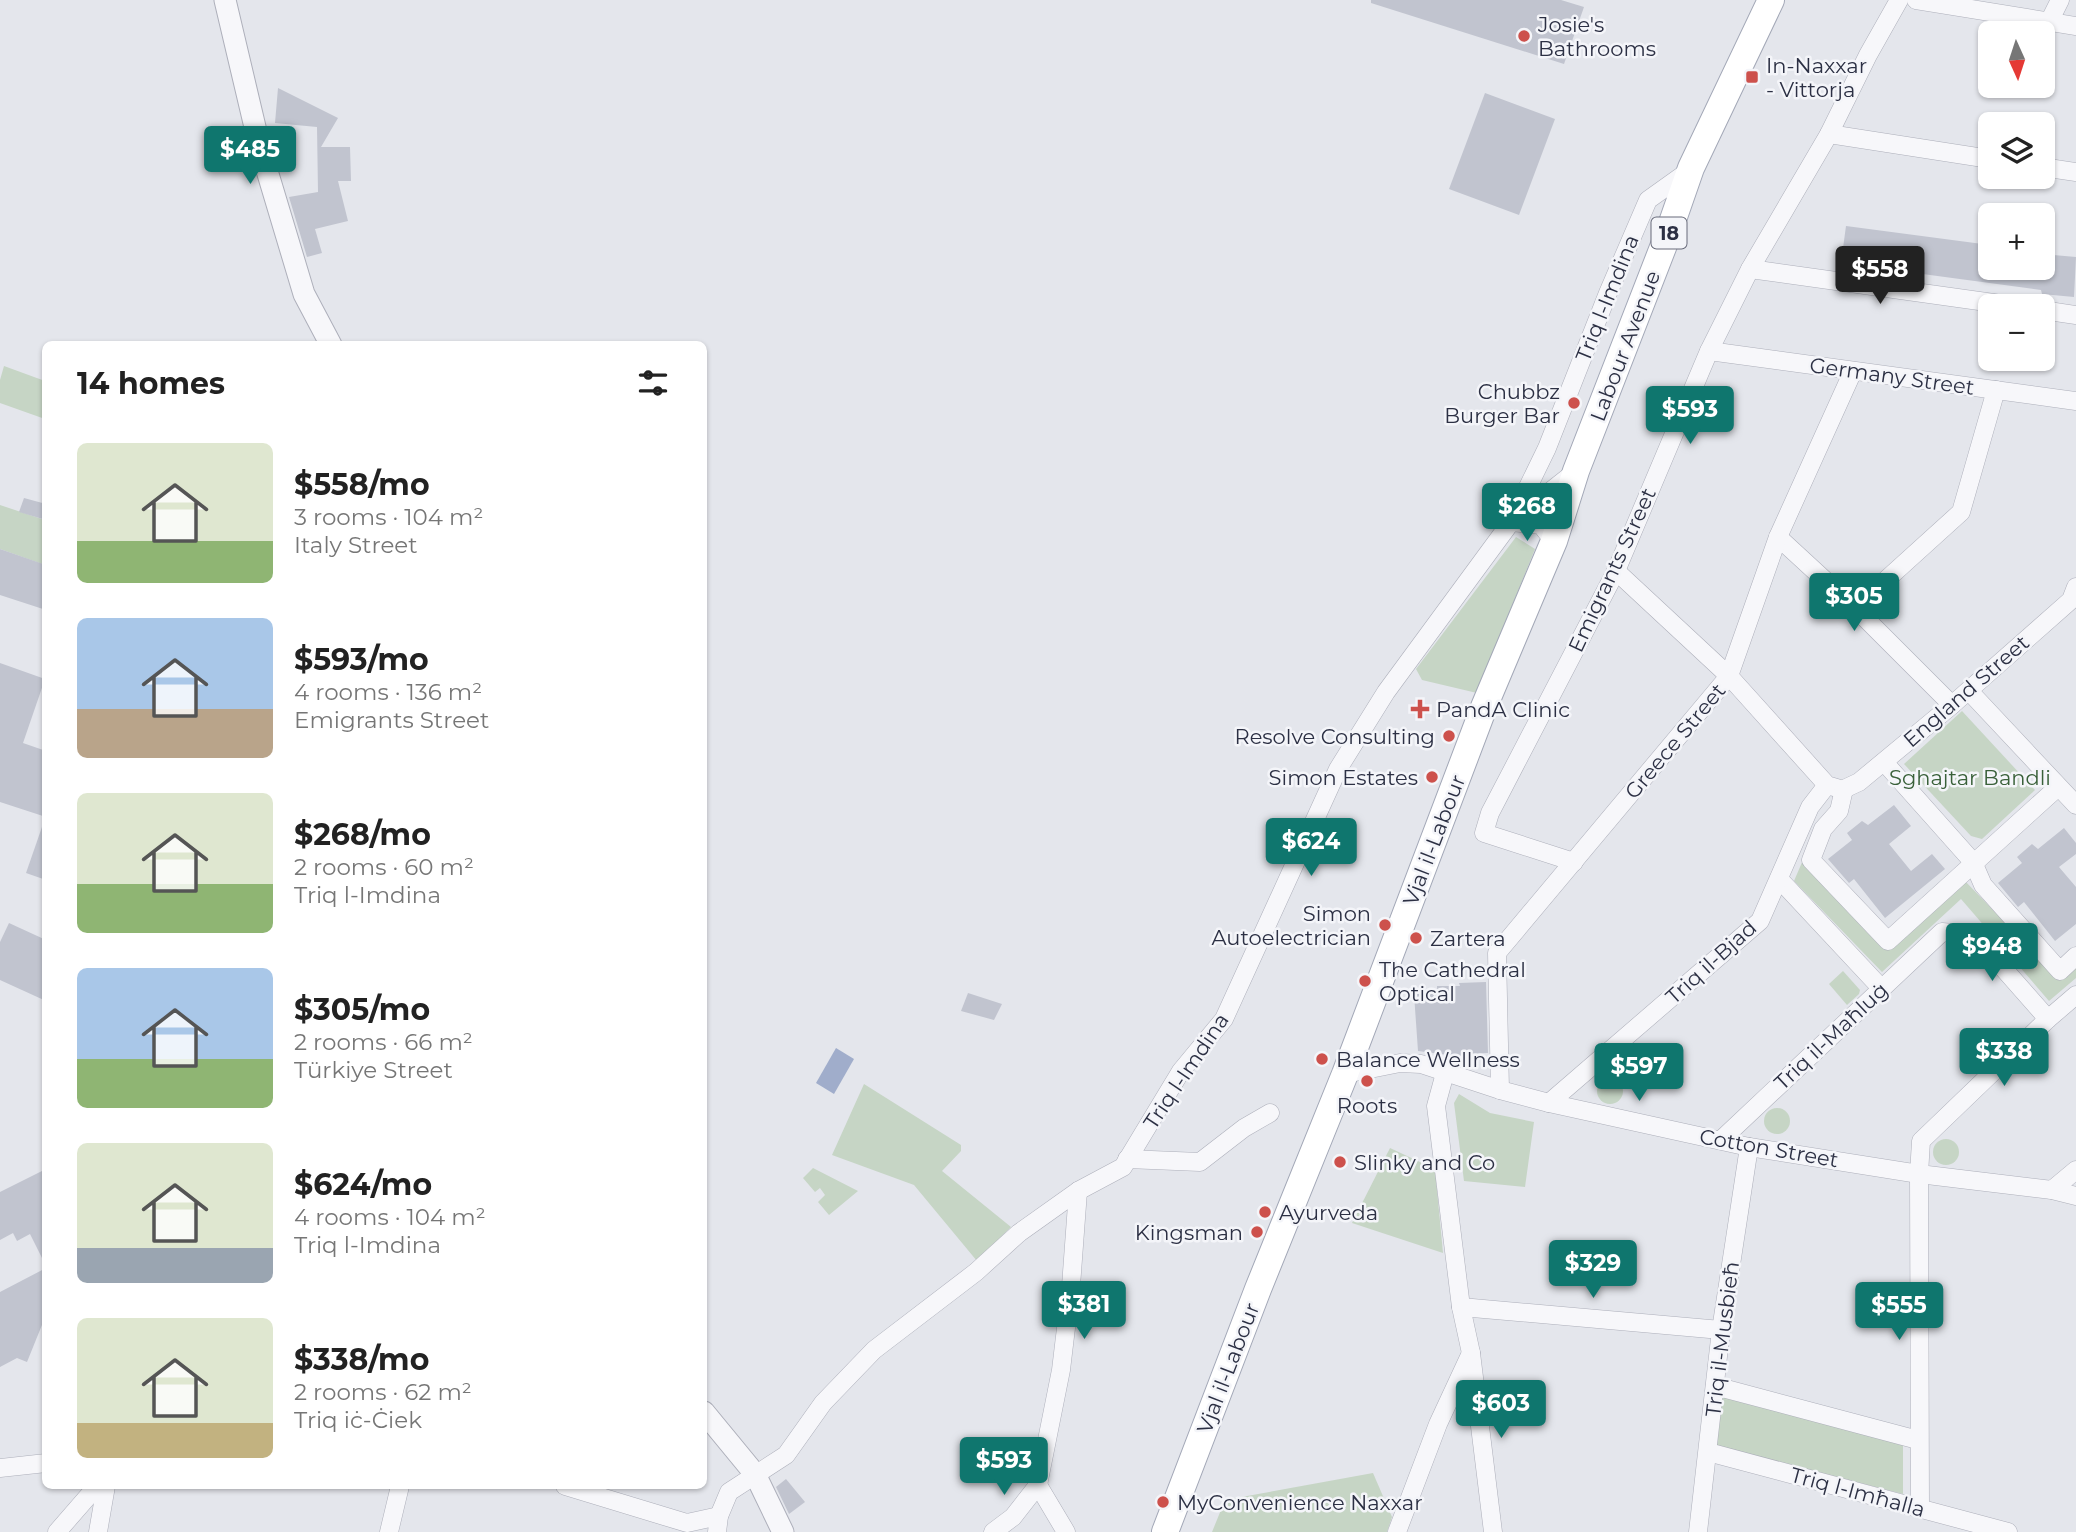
<!DOCTYPE html>
<meta charset="utf-8">
<style>
body{margin:0;font-family:Montserrat,sans-serif;background:#f6f6f6;color:#222;height:100vh;display:flex;flex-direction:column;font-size:26px;white-space:nowrap}
*{box-sizing:border-box;margin:0}
p{font-size:23px;color:#767676}
.icon{flex:none;width:38px;height:38px;fill:none;stroke:currentColor;stroke-width:2;stroke-linecap:round;stroke-linejoin:round}
.map{position:relative;flex:1;overflow:hidden}
.details{position:absolute;left:42px;top:341px;width:665px;height:1148px;display:flex;flex-direction:column;background:#fff;border-radius:10px;box-shadow:0 2px 5px #0004}
.details>*{flex:none}
.needle{width:46px;rotate:177deg}
.controls{position:absolute;left:1978px;top:21px;display:grid;gap:14px}
.controls a{display:grid;place-items:center;width:77px;height:77px;border-radius:10px;background:#fff;box-shadow:0 2px 5px #0004;font-size:35px}
.price{position:absolute;translate:-50% -60px;padding:0 16px;border-radius:7px;background:#0f766e;color:#fff;font-size:23px;line-height:46px;filter:drop-shadow(0 2px 4px #0008)}
.price::after{content:'';position:absolute;left:50%;top:42px;width:21px;height:16px;margin-left:-10px;background:inherit;clip-path:polygon(0 0,100% 0,50% 100%)}
.price.active{background:#222;color:#fff}
ul{padding:0;list-style:none}
li{display:flex;align-items:center;gap:21px;height:175px;padding:0 35px}
li span{display:grid;place-items:center;flex:none;width:196px;height:140px;border-radius:10px;color:#555}
li>.icon{margin-inline-start:auto}
span .icon{width:84px;height:84px;fill:#fffc;stroke-width:1}
li b{font-size:30px}
h2{display:flex;justify-content:space-between;align-items:center;height:84px;padding:0 35px;font-size:30px}
.map>svg:first-child{display:block}
.green{fill:#c6d5c5}
.water{fill:#a0adcb}
.building{fill:#c1c4cf}
.lines{fill:none;stroke-linecap:round;stroke-linejoin:round}
.minor-casing{stroke:#adafba;stroke-width:19}
.tertiary-casing{stroke:#adafba;stroke-width:23}
.primary-casing{stroke:#a3a8b7;stroke-width:28}
.minor{stroke:#f7f7fa;stroke-width:18}
.tertiary{stroke:#f7f7fa;stroke-width:21}
.primary{stroke:#fff;stroke-width:26}
.poi-dot{fill:#cd514c;stroke:#f4f5f9;stroke-width:2.5}
.labels{text-anchor:middle;dominant-baseline:central;stroke-width:5;stroke-linejoin:round;paint-order:stroke}
.shield{fill:#f4f5f9;stroke:#686b7a;stroke-width:2}
.shield-label{font-size:19px;font-weight:bold;fill:#2c3044}
.poi-label{font-size:21px;fill:#2c3044;stroke:#f4f5f9;text-anchor:start}
.street-label{font-size:21px;fill:#2c3044;stroke:#f4f5f9}
.park-label{font-size:21px;fill:#396039;stroke:#f4f5f9}
</style>
<div class="map">
<svg width="2076" height="1532" viewBox="0 0 2076 1532">
<rect width="100%" height="100%" fill="#e4e6ec"/>
<g class="green">
<path d="M4,366L45,381V419L0,403V380Z"/>
<path d="M0,505L45,520V565L0,549Z"/>
<path d="M1516,537L1535,549L1477,693L1422,680L1416,669Z"/>
<path d="M1962,711L2035,790L1982,839L1971,836L1904,764Z"/>
<path d="M1803,860L1885,949L1964,880L2059,978L2076,963V978L2049,1001L1961,899L1882,972L1794,881Z"/>
<path d="M1843,971L1860,990L1859,994L1847,1005L1829,984Z"/>
<circle cx="1610" cy="1091" r="13"/>
<path d="M864,1084L961,1145V1151L942,1171L1011,1227L977,1261L914,1185L832,1155Z"/>
<path d="M1459,1094L1490,1113L1534,1122L1525,1187L1464,1181L1454,1103Z"/>
<circle cx="1777" cy="1121" r="13"/>
<circle cx="1946" cy="1152" r="13"/>
<path d="M1390,1148L1435,1169L1443,1253L1352,1223Z"/>
<path d="M813,1168L858,1191L829,1215L818,1202L825,1195L820,1188L815,1192L803,1178Z"/>
<path d="M1719,1396L1903,1445V1494L1715,1446Z"/>
<path d="M1373,1473L1392,1517L1387,1532H1212L1225,1500Z"/>
</g>
<path class="water" d="M836,1048L854,1059L834,1094L816,1083Z"/>
<g class="building">
<path d="M1371,0H1561L1584,7L1564,64L1371,3Z"/>
<path d="M278,88L338,118L321,147H350L351,181H338L348,221L315,229L322,253L307,257L289,197L318,192L317,127L275,123Z"/>
<path d="M1485,93L1555,119L1519,215L1449,189Z"/>
<path d="M1846,226L1990,245V268H2042V254L2076,257L2074,297L2042,294L2041,290L1841,263Z"/>
<path d="M24,498L46,504V520L19,512Z"/>
<path d="M0,549L46,565V610L0,595Z"/>
<path d="M0,663L45,679L23,743L46,751V817L0,802Z"/>
<path d="M1894,805L1911,826L1889,844L1911,871L1932,854L1945,869L1885,918L1854,879L1849,883L1828,859L1852,840L1847,833L1862,821L1868,825Z"/>
<path d="M43,824L46,825V880L26,873Z"/>
<path d="M2064,828L2076,843V854L2059,867L2076,887V924L2055,941L2024,902L2018,907L1998,883L2022,863L2017,857L2032,844L2038,849Z"/>
<path d="M9,923L46,940V1001L0,980V942Z"/>
<path d="M1486,982L1488,1053L1463,1054V1057L1418,1051L1414,994H1437V986H1460L1459,983Z"/>
<path d="M968,993L1002,1004L994,1020L961,1011Z"/>
<path d="M46,1169V1266L30,1234L17,1241L13,1233L0,1240V1192Z"/>
<path d="M46,1268V1315L27,1362L17,1358L0,1367V1292Z"/>
<path d="M786,1479L805,1502L789,1514L776,1487Z"/>
</g>
<g class="lines">
<g class="minor-casing">
<g id="minor">
<path d="M1916,0L2076,26"/>
<path d="M2049,22L2060,0"/>
<path d="M1829,134L1990,159"/>
<path d="M2042,167L2076,172"/>
<path d="M1750,269L2015,306"/>
<path d="M2042,310L2076,315"/>
<path d="M1709,351L2076,401"/>
<path d="M1514,520L1576,471"/>
<path d="M1511,522L1541,525L1554,541"/>
<path d="M1778,537L1855,608L1952,705"/>
<path d="M1616,571L1729,676L1827,785L1837,788"/>
<path d="M1855,608L1961,512L1996,390"/>
<path d="M1969,691L2076,805"/>
<path d="M1884,762L1973,862L1983,885L2060,971L2076,956"/>
<path d="M1844,789L1839,811L1823,829L1811,860L1888,941L2058,787"/>
<path d="M1844,789L1859,782L1952,705L2071,600L2076,587"/>
<path d="M1574,862L1484,833L1490,813L1616,571L1709,351L1750,269L1829,134L1868,55L1899,0"/>
<path d="M1779,879L1881,988"/>
<path d="M1445,1073L1436,1106L1461,1307L1471,1353L1493,1532"/>
<path d="M1345,1074L1400,1063L1421,1064L1500,1090L1549,1103L1749,1147L1919,1174L2052,1190L2076,1196"/>
<path d="M1500,1090L1497,953L1729,676L1778,537L1853,371"/>
<path d="M1549,1103L1760,921L1810,807L1827,785"/>
<path d="M1721,1140L1942,932L1974,935L2048,1019"/>
<path d="M1127,1159L1200,1162L1244,1128L1270,1113"/>
<path d="M2052,1190L2076,1170"/>
<path d="M1461,1307L1721,1330"/>
<path d="M1715,1386L1918,1440"/>
<path d="M1708,1452L2008,1532"/>
<path d="M0,1468L46,1463"/>
<path d="M1038,1485L1066,1532"/>
<path d="M565,1486L687,1523L719,1516"/>
<path d="M1920,1509L1919,1174L1921,1141L2048,1019L2076,995"/>
<path d="M57,1532L97,1486"/>
<path d="M98,1532L106,1486"/>
<path d="M389,1532L400,1486"/>
<path d="M717,1532L719,1516L729,1492L786,1455L823,1403L874,1350L976,1272L1019,1233L1078,1191L1123,1167L1181,1071L1224,1019L1338,769L1386,692L1511,522L1547,448L1608,293L1648,200L1690,170"/>
<path d="M993,1532L1013,1517L1038,1485L1061,1370L1071,1286L1078,1191"/>
<path d="M1397,1532L1438,1424L1471,1353"/>
<path d="M1698,1532L1721,1330L1749,1147"/>
</g>
</g>
<g class="tertiary-casing">
<g id="tertiary">
<path d="M225,0L259,144L304,294L331,345"/>
<path d="M704,1412L755,1474L783,1532"/>
</g>
</g>
<g class="primary-casing">
<path id="primary" d="M1165,1532L1258,1289L1345,1074L1484,707L1554,541L1576,471L1667,237L1691,168L1771,0"/>
</g>
<use href="#minor" class="minor"/>
<use href="#tertiary" class="tertiary"/>
<use href="#primary" class="primary"/>
</g>
<g class="poi-dot">
<circle cx="1524" cy="36" r="7"/>
<rect x="1745" y="70" width="14" height="14" rx="3.5"/>
<circle cx="1574" cy="403" r="7"/>
<path d="M1416.5 698.5h7v7h7v7h-7v7h-7v-7h-7v-7h7z"/>
<circle cx="1449" cy="736" r="7"/>
<circle cx="1432" cy="777" r="7"/>
<circle cx="1385" cy="925" r="7"/>
<circle cx="1416" cy="938" r="7"/>
<circle cx="1365" cy="981" r="7"/>
<circle cx="1322" cy="1059" r="7"/>
<circle cx="1367" cy="1081" r="7"/>
<circle cx="1340" cy="1162" r="7"/>
<circle cx="1265" cy="1212" r="7"/>
<circle cx="1257" cy="1232" r="7"/>
<circle cx="1163" cy="1502" r="7"/>
</g>
<g class="labels">
<rect class="shield" x="1651.5" y="217.5" width="35" height="31" rx="5"/>
<g class="shield-label">
<text x="1669" y="233">18</text>
</g>
<g class="poi-label">
<text x="1538" y="24">Josie's<tspan x="1538" dy="24">Bathrooms</tspan></text>
<text x="1766" y="65">In-Naxxar<tspan x="1766" dy="24">- Vittorja</tspan></text>
<text x="1560" y="391" text-anchor="end">Chubbz<tspan x="1560" dy="24">Burger Bar</tspan></text>
<text x="1436" y="709">PandA Clinic</text>
<text x="1435" y="736" text-anchor="end">Resolve Consulting</text>
<text x="1418" y="777" text-anchor="end">Simon Estates</text>
<text x="1371" y="913" text-anchor="end">Simon<tspan x="1371" dy="24">Autoelectrician</tspan></text>
<text x="1430" y="938">Zartera</text>
<text x="1379" y="969">The Cathedral<tspan x="1379" dy="24">Optical</tspan></text>
<text x="1336" y="1059">Balance Wellness</text>
<text x="1367" y="1105" text-anchor="middle">Roots</text>
<text x="1354" y="1162">Slinky and Co</text>
<text x="1279" y="1212">Ayurveda</text>
<text x="1243" y="1232" text-anchor="end">Kingsman</text>
<text x="1177" y="1502">MyConvenience Naxxar</text>
</g>
<g class="street-label">
<text transform="translate(1607 298) rotate(-68)">Triq l-Imdina</text>
<text transform="translate(1625 346) rotate(-69)">Labour Avenue</text>
<text transform="translate(1892 376) rotate(8)">Germany Street</text>
<text transform="translate(1612 570) rotate(-65)">Emigrants Street</text>
<text transform="translate(1966 691) rotate(-41)">England Street</text>
<text transform="translate(1675 741) rotate(-50)">Greece Street</text>
<text transform="translate(1434 840) rotate(-69)">Vjal il-Labour</text>
<text transform="translate(1711 962) rotate(-42)">Triq il-Bjad</text>
<text transform="translate(1831 1036) rotate(-43)">Triq il-Maħluġ</text>
<text transform="translate(1186 1071) rotate(-56)">Triq l-Imdina</text>
<text transform="translate(1769 1148) rotate(10)">Cotton Street</text>
<text transform="translate(1722 1339) rotate(-83)">Triq il-Musbieħ</text>
<text transform="translate(1228 1368) rotate(-69)">Vjal il-Labour</text>
<text transform="translate(1858 1492) rotate(15)">Triq l-Imħalla</text>
</g>
<g class="park-label">
<text x="1970" y="777">Sghajtar Bandli</text>
</g>
</g>
</svg>
<div class="controls">
<a><svg class="needle" viewBox="-14 -14 28 28"><path d="M0-13l5 13h-10z" fill="#e53935"/><path d="M0 13l5-13h-10z" fill="#767676"/></svg></a>
<a><svg class="icon" aria-label="layers" viewBox="0 0 24 24"><path d="M12 4l9 5-9 5-9-5zM3 14l9 5 9-5"/></svg></a>
<a>+</a>
<a>−</a>
</div>
<b class="price" style="left:250px;top:186px">$485</b>
<b class="price active" style="left:1880px;top:306px">$558</b>
<b class="price" style="left:1690px;top:446px">$593</b>
<b class="price" style="left:1527px;top:543px">$268</b>
<b class="price" style="left:1854px;top:633px">$305</b>
<b class="price" style="left:1311px;top:878px">$624</b>
<b class="price" style="left:1992px;top:983px">$948</b>
<b class="price" style="left:2004px;top:1088px">$338</b>
<b class="price" style="left:1639px;top:1103px">$597</b>
<b class="price" style="left:1593px;top:1300px">$329</b>
<b class="price" style="left:1084px;top:1341px">$381</b>
<b class="price" style="left:1899px;top:1342px">$555</b>
<b class="price" style="left:1501px;top:1440px">$603</b>
<b class="price" style="left:1004px;top:1497px">$593</b>
<section class="details">
<h2>14 homes<svg class="icon" aria-label="filters" viewBox="0 0 24 24"><path d="M4 7h16M4 17h16"/><circle cx="9" cy="7" r="2"/><circle cx="15" cy="17" r="2"/></svg></h2>
<ul>
<li><span style="background:linear-gradient(#dfe7d0 70%,#8fb573 0)"><svg class="icon" aria-label="home" viewBox="0 0 24 24"><path d="M3 11l9-7 9 7M6 9v11h12V9"/></svg></span><div><b>$558/mo</b><p>3 rooms · 104 m²</p><p>Italy Street</p></div></li>
<li><span style="background:linear-gradient(#a9c7e8 65%,#b9a48a 0)"><svg class="icon" aria-label="home" viewBox="0 0 24 24"><path d="M3 11l9-7 9 7M6 9v11h12V9"/></svg></span><div><b>$593/mo</b><p>4 rooms · 136 m²</p><p>Emigrants Street</p></div></li>
<li><span style="background:linear-gradient(#dfe7d0 65%,#8fb573 0)"><svg class="icon" aria-label="home" viewBox="0 0 24 24"><path d="M3 11l9-7 9 7M6 9v11h12V9"/></svg></span><div><b>$268/mo</b><p>2 rooms · 60 m²</p><p>Triq l-Imdina</p></div></li>
<li><span style="background:linear-gradient(#a9c7e8 65%,#8fb573 0)"><svg class="icon" aria-label="home" viewBox="0 0 24 24"><path d="M3 11l9-7 9 7M6 9v11h12V9"/></svg></span><div><b>$305/mo</b><p>2 rooms · 66 m²</p><p>Türkiye Street</p></div></li>
<li><span style="background:linear-gradient(#dfe7d0 75%,#9aa5b1 0)"><svg class="icon" aria-label="home" viewBox="0 0 24 24"><path d="M3 11l9-7 9 7M6 9v11h12V9"/></svg></span><div><b>$624/mo</b><p>4 rooms · 104 m²</p><p>Triq l-Imdina</p></div></li>
<li><span style="background:linear-gradient(#dfe7d0 75%,#c2b280 0)"><svg class="icon" aria-label="home" viewBox="0 0 24 24"><path d="M3 11l9-7 9 7M6 9v11h12V9"/></svg></span><div><b>$338/mo</b><p>2 rooms · 62 m²</p><p>Triq iċ-Ċiek</p></div></li>
</ul>
</section>
</div>
